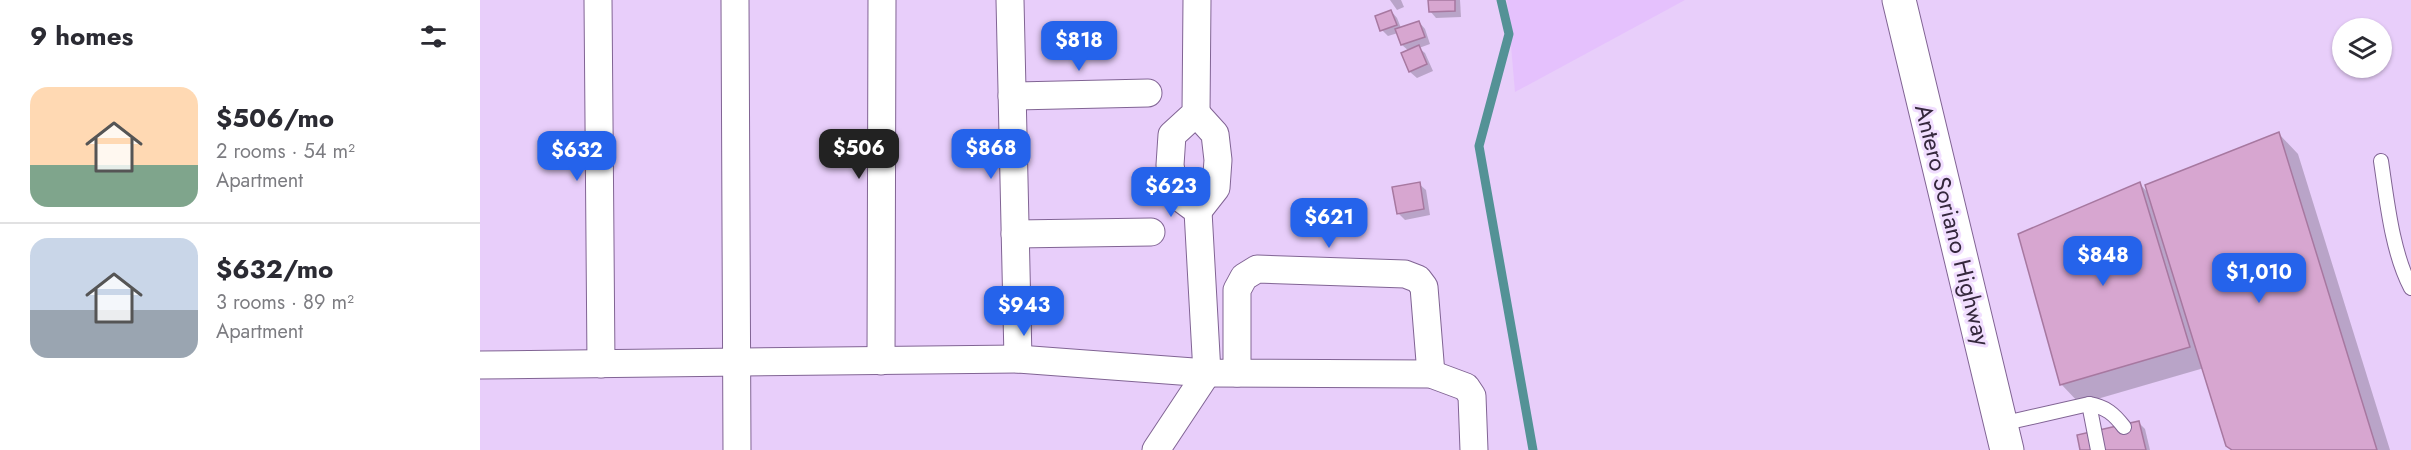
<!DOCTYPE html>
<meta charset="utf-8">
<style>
body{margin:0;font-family:Jost,sans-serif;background:#f7f7f7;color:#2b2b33;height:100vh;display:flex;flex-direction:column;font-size:22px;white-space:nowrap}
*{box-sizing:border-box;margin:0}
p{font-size:20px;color:#7c7c81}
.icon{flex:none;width:33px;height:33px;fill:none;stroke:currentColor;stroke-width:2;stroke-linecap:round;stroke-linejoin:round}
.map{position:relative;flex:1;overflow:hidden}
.sheet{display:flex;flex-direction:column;background:#fff;width:480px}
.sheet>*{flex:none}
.buttons{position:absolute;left:1852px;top:18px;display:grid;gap:12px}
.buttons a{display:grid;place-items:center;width:60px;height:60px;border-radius:50%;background:#fff;box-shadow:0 2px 4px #0004;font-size:30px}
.price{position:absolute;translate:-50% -51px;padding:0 14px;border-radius:12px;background:#2563eb;color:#fff;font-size:20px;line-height:39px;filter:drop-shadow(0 2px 3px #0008)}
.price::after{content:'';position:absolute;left:50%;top:36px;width:18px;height:14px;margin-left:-9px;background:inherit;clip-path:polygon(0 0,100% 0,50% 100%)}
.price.on{background:#222;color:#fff}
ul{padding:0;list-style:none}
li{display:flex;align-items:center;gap:18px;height:150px;padding:0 30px}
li+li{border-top:2px solid #e1e1e2}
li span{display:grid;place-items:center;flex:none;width:168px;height:120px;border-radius:18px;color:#555}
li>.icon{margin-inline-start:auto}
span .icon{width:72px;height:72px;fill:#fffc;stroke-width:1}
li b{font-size:26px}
h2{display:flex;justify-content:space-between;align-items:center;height:72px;padding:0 30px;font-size:26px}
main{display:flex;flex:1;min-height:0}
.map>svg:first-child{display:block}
.built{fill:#e5c1fd}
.shadow{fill:#0003}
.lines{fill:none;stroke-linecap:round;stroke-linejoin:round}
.stream{stroke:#549296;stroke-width:9}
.building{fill:#d7a6d0;stroke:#a778a0;stroke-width:1.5}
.lane-casing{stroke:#816494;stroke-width:16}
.street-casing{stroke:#816494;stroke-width:29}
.primary-casing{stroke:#816494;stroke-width:35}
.lane{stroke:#fff;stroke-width:14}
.street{stroke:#fff;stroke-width:27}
.primary{stroke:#fff;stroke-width:33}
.labels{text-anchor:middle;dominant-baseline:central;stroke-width:6;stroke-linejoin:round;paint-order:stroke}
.street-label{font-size:24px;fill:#35283d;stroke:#f1deff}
</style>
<main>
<section class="sheet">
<h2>9 homes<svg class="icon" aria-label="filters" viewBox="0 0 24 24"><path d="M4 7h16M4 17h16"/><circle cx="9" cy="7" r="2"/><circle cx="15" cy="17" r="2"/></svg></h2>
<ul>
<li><span style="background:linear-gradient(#ffd9b3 65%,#7fa58c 0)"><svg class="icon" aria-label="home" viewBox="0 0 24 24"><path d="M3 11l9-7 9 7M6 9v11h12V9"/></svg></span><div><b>$506/mo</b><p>2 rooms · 54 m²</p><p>Apartment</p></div></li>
<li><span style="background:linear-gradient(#c9d6e8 60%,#9aa5b1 0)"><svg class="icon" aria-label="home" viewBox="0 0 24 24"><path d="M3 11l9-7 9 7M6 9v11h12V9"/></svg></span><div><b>$632/mo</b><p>3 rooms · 89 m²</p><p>Apartment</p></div></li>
</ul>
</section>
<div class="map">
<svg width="1931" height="450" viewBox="0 0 1931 450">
<rect width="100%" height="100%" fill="#e8cefa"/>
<path class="built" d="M1027,0H1205L1035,92Z"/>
<g class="shadow">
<path d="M910,0H921L924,7L917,10Z"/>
<path d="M950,0H980L981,17L956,18L950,11Z"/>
<path d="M911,11L917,18L921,28L939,22L945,29L950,44L939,48L945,53L953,71L937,78L930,72L923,54L929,51L922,45L918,33L908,36L902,30Z"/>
<path d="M1799,134L1818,154L1910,450H1753L1724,368L1600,404L1581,384L1660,184L1669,194Z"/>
<path d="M939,184L946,190L950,215L925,220L918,213Z"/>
<path d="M1658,422L1665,429L1670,450H1601Z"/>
</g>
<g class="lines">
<path class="stream" d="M1021,0L1029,34L999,146L1053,450"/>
</g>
<g class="building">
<path d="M948,0H975V11L949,12Z"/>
<path d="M911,10L917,25L900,31L895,16Z"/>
<path d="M939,21L945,37L921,45L915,29Z"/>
<path d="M939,45L947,64L929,72L921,53Z"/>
<path d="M1799,132L1897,450H1752L1746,446L1665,185Z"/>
<path d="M940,182L944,209L917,214L912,187Z"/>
<path d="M1660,182L1710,347L1580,385L1538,234Z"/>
<path d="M1659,421L1666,450H1600L1597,435Z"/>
</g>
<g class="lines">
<g class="lane-casing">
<g id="lane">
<path d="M1901,161C1907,201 1912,252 1931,288"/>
<path d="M1609,404L1618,450"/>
<path d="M1521,424L1609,404C1626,407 1634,414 1644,427"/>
</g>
</g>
<g class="street-casing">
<g id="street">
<path d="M118,0L121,364"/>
<path d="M255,0L257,450"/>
<path d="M530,0L538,359"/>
<path d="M532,96L668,93"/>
<path d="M716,113L735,134L738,160L736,188L718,211"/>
<path d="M535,234L671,232"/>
<path d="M401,361L402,0"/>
<path d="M0,365L538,359L727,373L951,374L986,387L992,396L994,450"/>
<path d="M757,373V290L764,277L777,269L925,274L938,279L944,287L951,374"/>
<path d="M676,450L727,373L718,211L695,194L690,165L692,135L716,113L717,0"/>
</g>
</g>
<g class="primary-casing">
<path id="primary" d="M1419,0L1527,450"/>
</g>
<use href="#lane" class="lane"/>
<use href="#street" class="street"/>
<use href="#primary" class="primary"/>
</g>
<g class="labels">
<g class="street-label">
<text transform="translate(1473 225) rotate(76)">Antero Soriano Highway</text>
</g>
</g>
</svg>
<div class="buttons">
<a><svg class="icon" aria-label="layers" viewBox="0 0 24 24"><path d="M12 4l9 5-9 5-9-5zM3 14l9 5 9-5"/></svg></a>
</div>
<b class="price" style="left:599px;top:72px">$818</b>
<b class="price on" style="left:379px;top:180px">$506</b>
<b class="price" style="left:511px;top:180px">$868</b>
<b class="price" style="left:97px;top:182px">$632</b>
<b class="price" style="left:691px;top:218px">$623</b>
<b class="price" style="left:849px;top:249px">$621</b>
<b class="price" style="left:1623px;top:287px">$848</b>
<b class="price" style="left:1779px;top:304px">$1,010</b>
<b class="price" style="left:544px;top:337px">$943</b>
</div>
</main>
